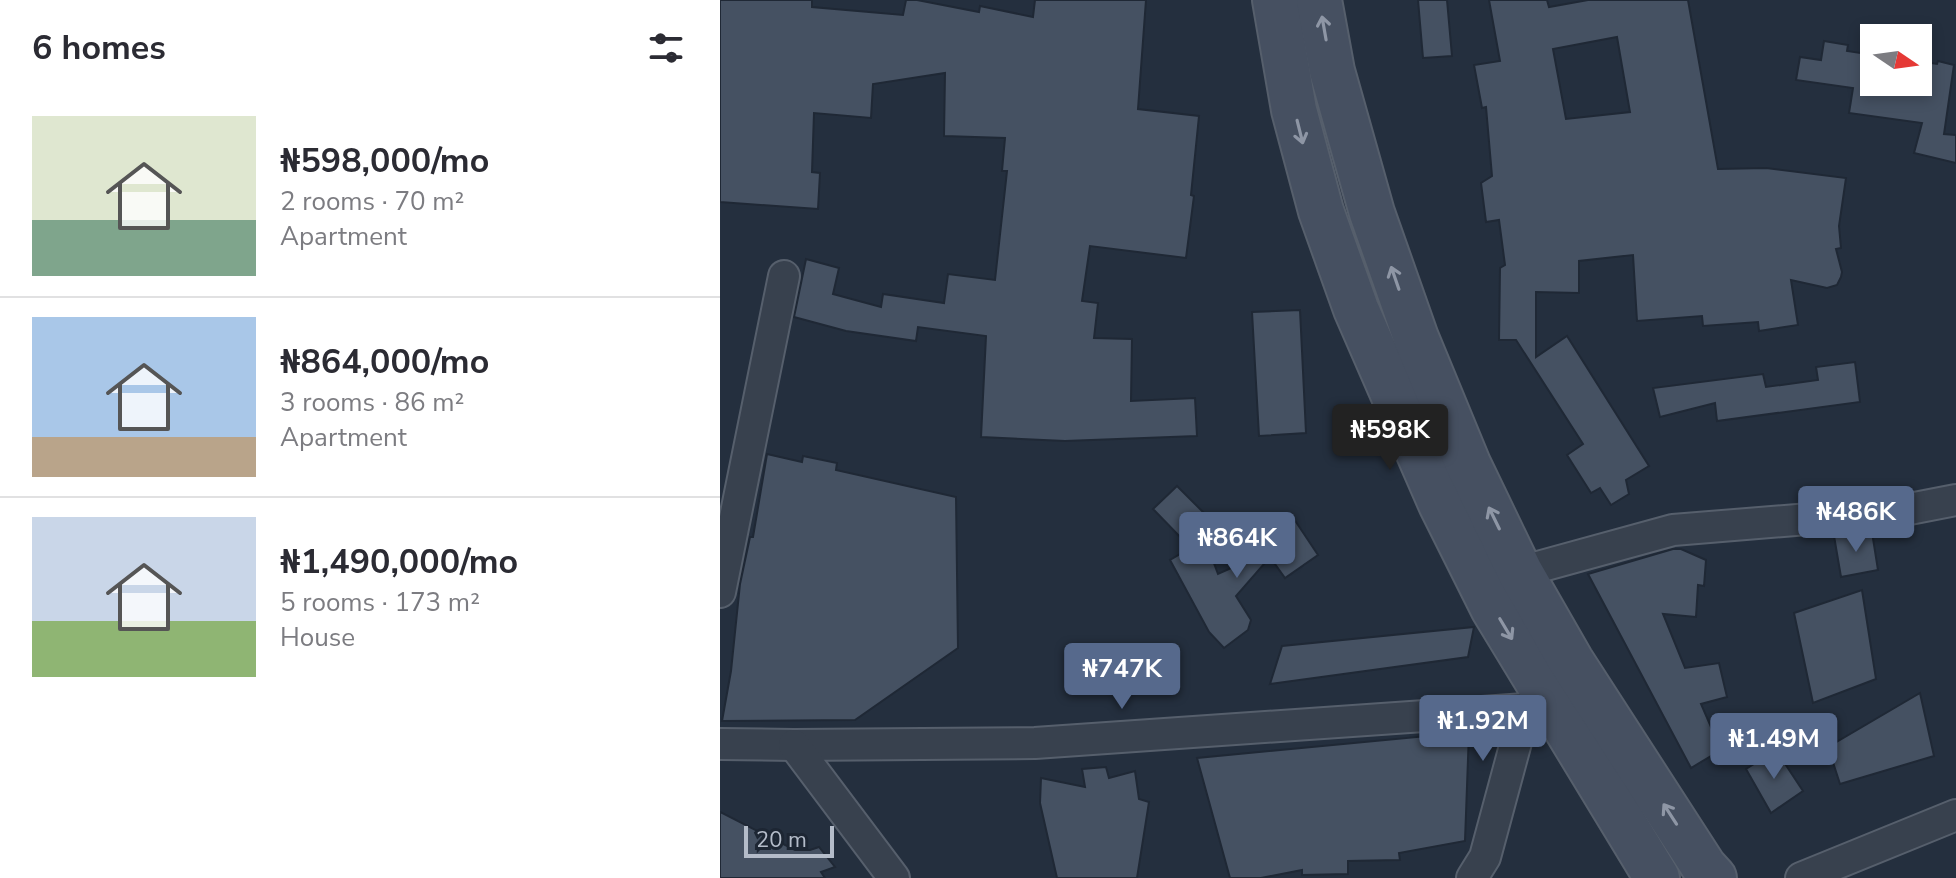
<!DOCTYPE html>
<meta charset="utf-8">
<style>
body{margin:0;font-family:"Nunito Sans",sans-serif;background:#f7f7f7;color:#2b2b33;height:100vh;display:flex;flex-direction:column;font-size:30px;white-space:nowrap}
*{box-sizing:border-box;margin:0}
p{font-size:26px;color:#7c7c81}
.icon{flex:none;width:44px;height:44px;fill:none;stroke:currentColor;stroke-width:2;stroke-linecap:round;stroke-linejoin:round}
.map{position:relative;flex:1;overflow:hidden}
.panel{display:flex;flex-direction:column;background:#fff;width:720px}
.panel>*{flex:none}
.needle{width:52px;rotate:103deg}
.fabs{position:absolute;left:1140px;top:24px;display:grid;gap:16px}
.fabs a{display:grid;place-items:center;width:72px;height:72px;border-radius:0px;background:#fff;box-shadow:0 4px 12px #0003;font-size:40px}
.scale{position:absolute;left:24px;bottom:20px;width:90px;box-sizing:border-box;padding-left:8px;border:4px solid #b4bcc9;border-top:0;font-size:22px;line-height:28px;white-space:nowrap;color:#b4bcc9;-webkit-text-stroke:6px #1d2633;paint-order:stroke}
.price{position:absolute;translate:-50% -68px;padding:0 18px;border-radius:8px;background:#56698c;color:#fff;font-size:26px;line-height:52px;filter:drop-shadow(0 2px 4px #0008)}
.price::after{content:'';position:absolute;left:50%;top:48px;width:24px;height:18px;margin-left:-12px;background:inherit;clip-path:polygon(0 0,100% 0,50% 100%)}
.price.selected{background:#222;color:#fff}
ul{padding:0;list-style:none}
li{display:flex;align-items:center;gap:24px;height:200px;padding:0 32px}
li+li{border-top:2px solid #e1e1e2}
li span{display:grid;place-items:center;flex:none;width:224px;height:160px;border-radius:0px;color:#555}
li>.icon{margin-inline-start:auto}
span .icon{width:96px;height:96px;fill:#fffc;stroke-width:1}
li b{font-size:34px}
h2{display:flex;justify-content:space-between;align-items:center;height:96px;padding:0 32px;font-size:34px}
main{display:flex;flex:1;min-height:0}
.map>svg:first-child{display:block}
.building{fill:#455162;stroke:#1f2835;stroke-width:2;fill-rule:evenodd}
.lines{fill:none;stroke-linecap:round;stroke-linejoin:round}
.minor-casing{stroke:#565f6c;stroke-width:34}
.secondary-casing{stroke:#565f6c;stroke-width:48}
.minor{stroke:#38414e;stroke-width:30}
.secondary{stroke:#465061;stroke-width:44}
.oneway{stroke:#8e96a5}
</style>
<main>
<section class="panel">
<h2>6 homes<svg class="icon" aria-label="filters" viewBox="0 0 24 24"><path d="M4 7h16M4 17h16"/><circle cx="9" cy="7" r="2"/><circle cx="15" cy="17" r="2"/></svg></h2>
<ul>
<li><span style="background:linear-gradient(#dfe7d0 65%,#7fa58c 0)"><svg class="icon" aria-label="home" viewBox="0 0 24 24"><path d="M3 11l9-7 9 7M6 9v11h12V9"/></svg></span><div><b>₦598,000/mo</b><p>2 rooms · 70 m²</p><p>Apartment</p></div></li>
<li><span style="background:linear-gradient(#a9c7e8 75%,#b9a48a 0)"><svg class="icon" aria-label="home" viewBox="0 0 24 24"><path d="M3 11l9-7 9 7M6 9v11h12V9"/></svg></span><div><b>₦864,000/mo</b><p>3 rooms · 86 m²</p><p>Apartment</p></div></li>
<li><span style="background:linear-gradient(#c9d6e8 65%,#8fb573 0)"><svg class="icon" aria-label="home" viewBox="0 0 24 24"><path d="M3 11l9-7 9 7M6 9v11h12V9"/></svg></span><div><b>₦1,490,000/mo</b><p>5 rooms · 173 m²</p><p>House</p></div></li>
</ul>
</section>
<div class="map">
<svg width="1236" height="878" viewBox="0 0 1236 878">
<rect width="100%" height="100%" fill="#242f3e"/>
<g class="building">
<path d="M0,0H92V7L183,15L186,0H197L259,12L260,6L313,17L315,0H426L418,109L479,116L471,195L474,196L466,258L370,246L362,301L378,303L374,338L412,339L411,401L475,398L477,436L345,441L261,437L266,336L198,327L196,341L126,331L74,317L86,259L119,268L113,294L161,307L163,294L224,303L228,274L275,280L287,171H282L285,138L224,136L225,73L153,84L151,118L94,113L92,172L100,173L98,209L0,202Z"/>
<path d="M698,0H727L732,56L703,58Z"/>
<path d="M769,0H827L829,7L868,0H968L998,169L1046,168L1126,178L1119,226L1121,248L1116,249L1122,272L1121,277L1117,285L1107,288L1071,280L1078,325L1039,331L1038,322L983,326L982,316L917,321L913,255L859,261V293L816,292V357L847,336L929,466L906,480L909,494L891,505L880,488L871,493L847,455L863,444L796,340H779L780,268L785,265L779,220L766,222L761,183L772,176L766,107L762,108L754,65L780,61ZM897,37L910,112L846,119L833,49Z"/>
<path d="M1104,41L1128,45L1127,51L1154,55V82H1198V61L1217,64L1218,61L1234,65L1224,134L1236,135V163L1194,153L1202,123L1129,113L1133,88L1076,80L1080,57L1101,60Z"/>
<path d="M580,310L586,433L539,436L532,312Z"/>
<path d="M1135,362L1140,402L997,421L995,403L940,417L933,388L1043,374L1046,387L1098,380L1096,367Z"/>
<path d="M47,454L82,462L83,456L117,463L116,470L236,497L238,648L135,720L2,721L11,671L20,584L30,537H33Z"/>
<path d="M457,486L490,519L466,543L433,509Z"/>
<path d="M574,519L598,555L565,578L550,557L516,596L531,620L528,630L504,648L489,632L450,560L474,546L492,558L498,574L547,552L540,543Z"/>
<path d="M1152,532L1158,570L1121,577L1114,536Z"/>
<path d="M953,549H961L986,560L984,586L978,585L976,617L943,614L965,668L999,663L1007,697L981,704L1001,750L971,768L868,574Z"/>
<path d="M1142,590L1156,679L1093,703L1074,613Z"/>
<path d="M754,627L748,657L550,684L562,646Z"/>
<path d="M1200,693L1214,756L1120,784L1108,747Z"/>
<path d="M749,732L745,841L679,853L680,860L628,861V874L582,875V870L541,878H510L477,758Z"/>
<path d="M1056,750L1083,791L1051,813L1026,769Z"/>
<path d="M386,767L389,778L415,771L419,799L429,802L417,878H337L320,803L321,778L365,787L362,769Z"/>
<path d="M0,812L75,850H90L99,847L115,867L101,872L105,878H0Z"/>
</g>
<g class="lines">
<g class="minor-casing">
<g id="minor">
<path d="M800,572L953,530L1174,512L1236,500"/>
<path d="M0,592L64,276"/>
<path d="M0,744L74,745L315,743L805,709"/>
<path d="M74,745L174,878"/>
<path d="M752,878L765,857L805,709L822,702"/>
<path d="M1081,878L1236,815"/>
</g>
</g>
<g class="secondary-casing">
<g id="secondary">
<path d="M555,0L574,110L601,211L636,309L721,504L773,608L937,878"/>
<path d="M599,0L612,71L652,213L696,338L748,464L800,572L851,661L984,867L994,878"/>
</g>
</g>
<use href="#minor" class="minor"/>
<use href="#secondary" class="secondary"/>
</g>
<defs><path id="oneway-shaft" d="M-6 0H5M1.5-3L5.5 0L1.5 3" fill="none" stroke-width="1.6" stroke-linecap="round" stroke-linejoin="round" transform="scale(2)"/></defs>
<g class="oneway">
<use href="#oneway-shaft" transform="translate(604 28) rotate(-100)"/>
<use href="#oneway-shaft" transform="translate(580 132) rotate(76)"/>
<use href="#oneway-shaft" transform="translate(675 278) rotate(-109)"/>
<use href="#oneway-shaft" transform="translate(774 518) rotate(-116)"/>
<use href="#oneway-shaft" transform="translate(786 629) rotate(59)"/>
<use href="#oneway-shaft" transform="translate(950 814) rotate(-123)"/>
</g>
</svg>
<div class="fabs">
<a><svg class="needle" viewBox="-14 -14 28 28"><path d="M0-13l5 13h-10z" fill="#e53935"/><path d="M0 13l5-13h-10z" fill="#7c7c81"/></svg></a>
</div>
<div class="scale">20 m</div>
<b class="price selected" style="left:670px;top:472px">₦598K</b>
<b class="price" style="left:1136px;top:554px">₦486K</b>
<b class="price" style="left:517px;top:580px">₦864K</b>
<b class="price" style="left:402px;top:711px">₦747K</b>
<b class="price" style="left:763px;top:763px">₦1.92M</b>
<b class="price" style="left:1054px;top:781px">₦1.49M</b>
</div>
</main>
